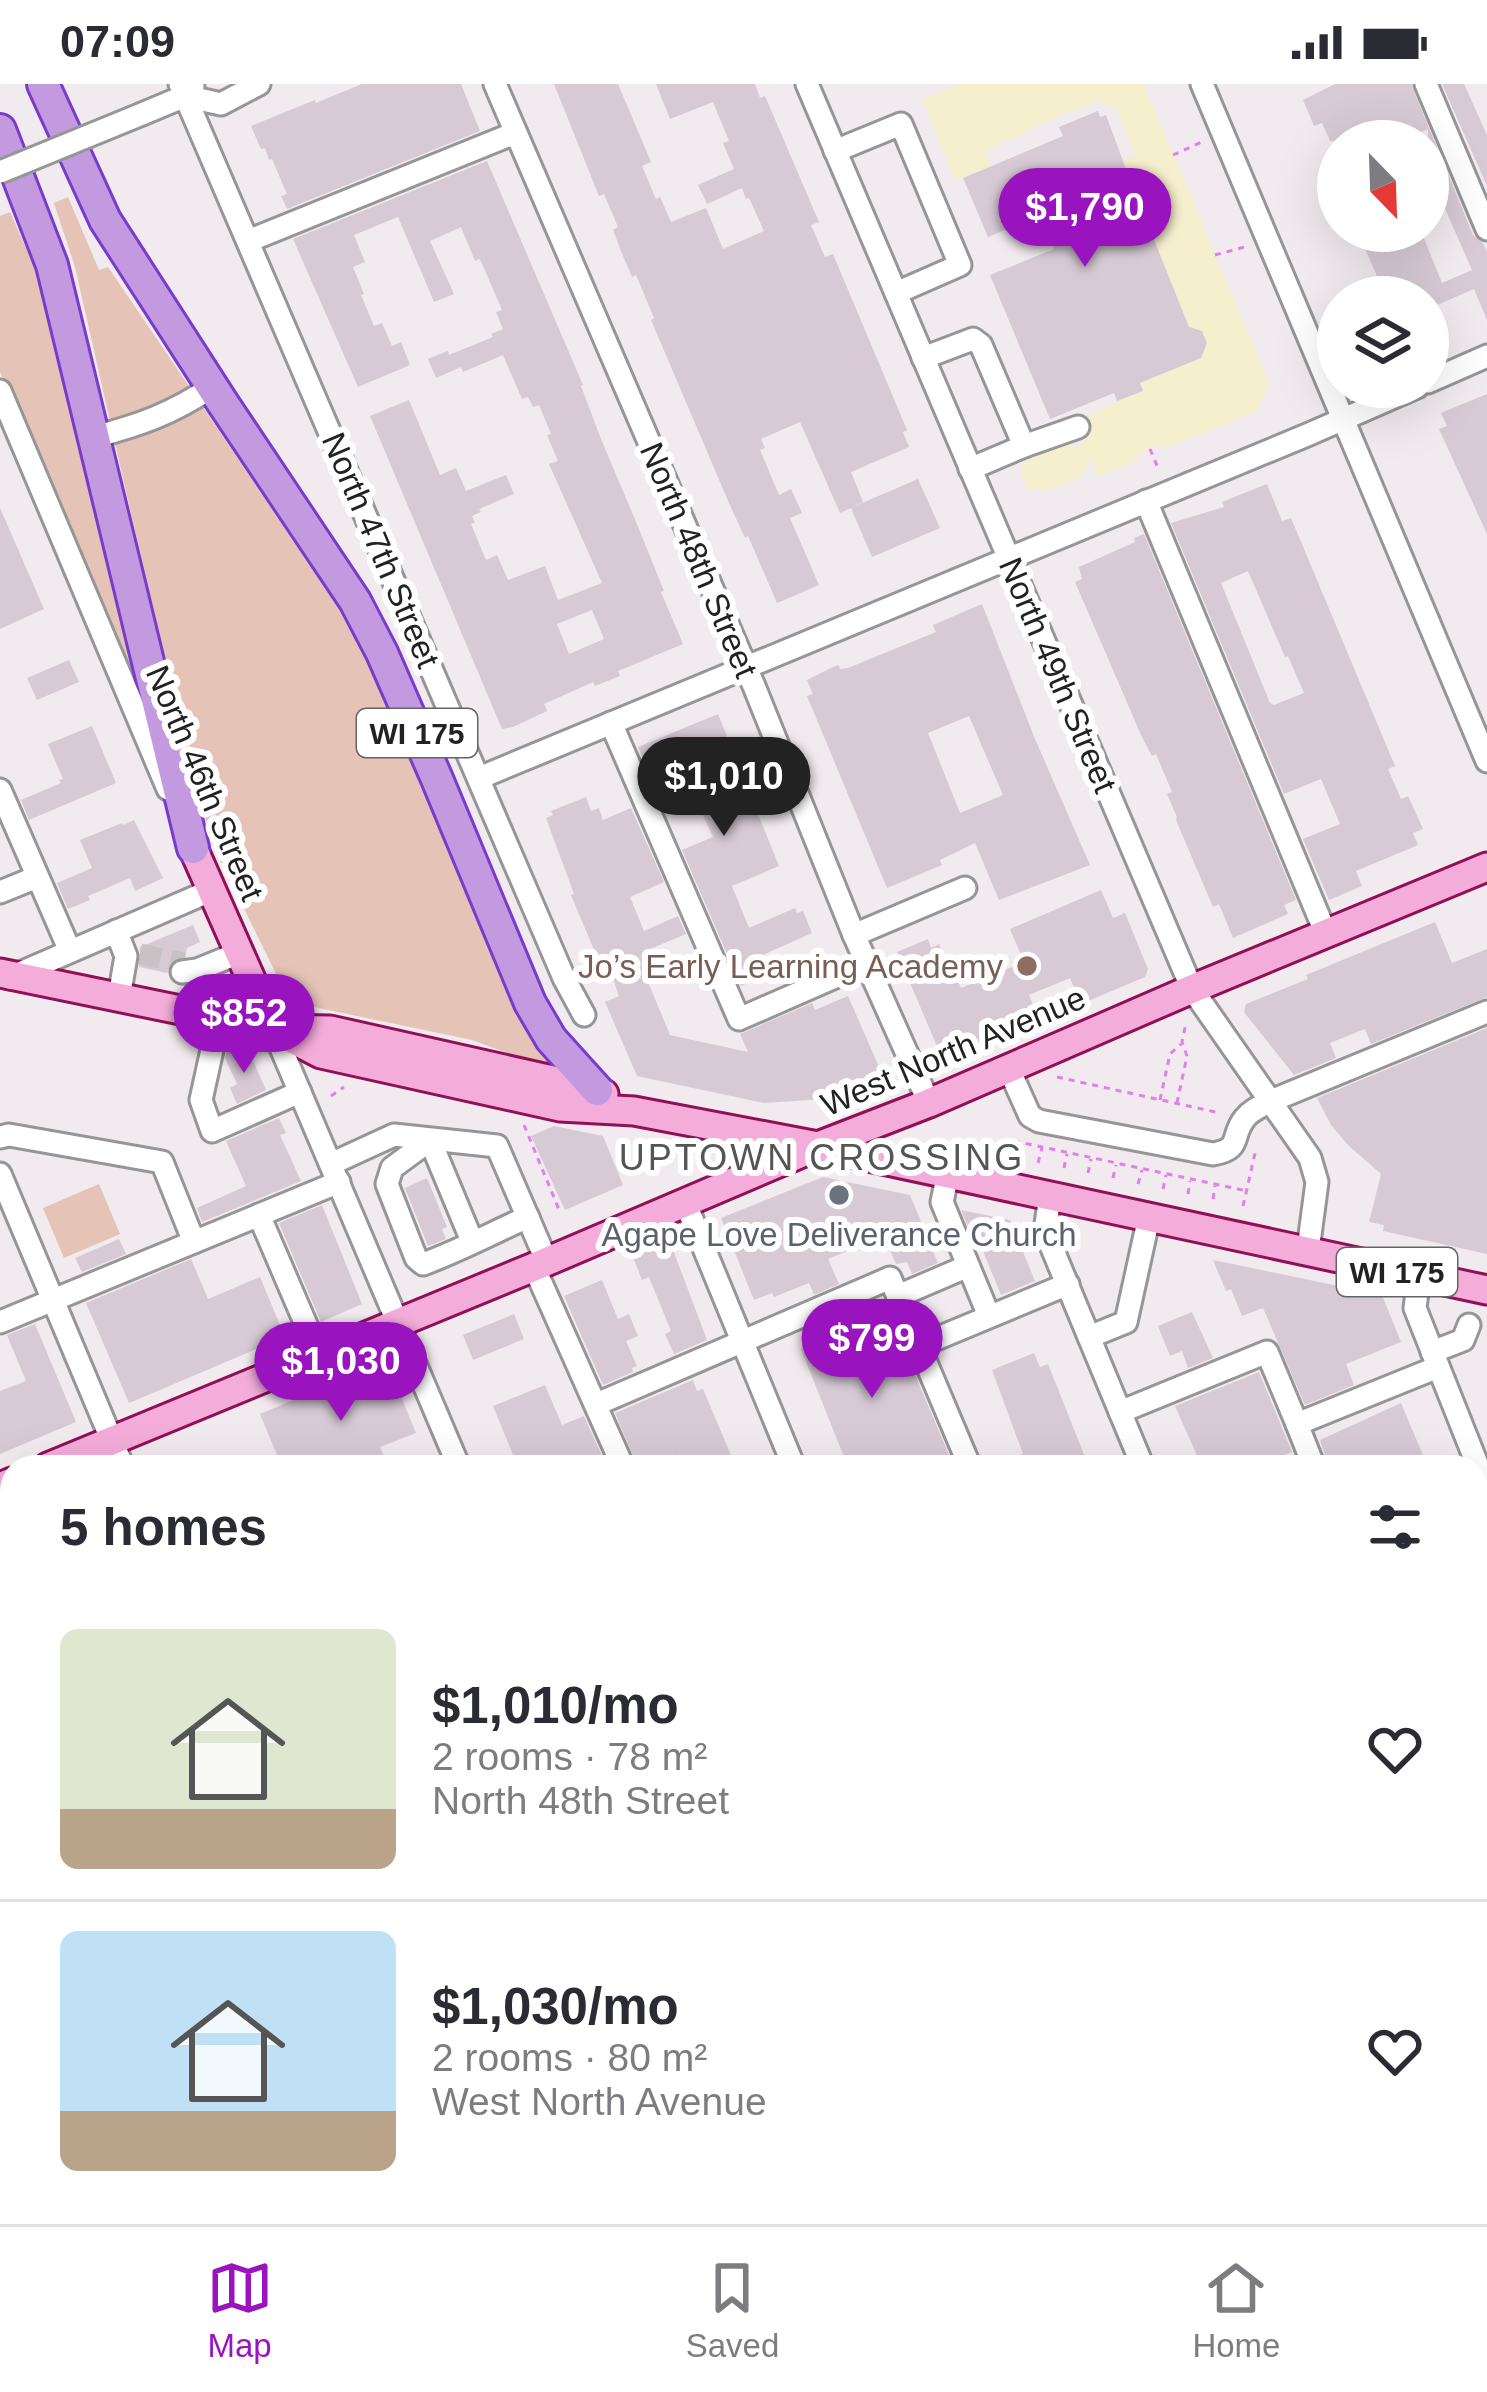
<!DOCTYPE html>
<meta charset="utf-8">
<style>
body{margin:0;font-family:Helvetica,sans-serif;background:#f7f7f7;color:#2b2b33;height:100vh;display:flex;flex-direction:column;font-size:45px;white-space:nowrap}
*{box-sizing:border-box;margin:0}
p{font-size:39px;color:#7c7c81}
.icon{flex:none;width:66px;height:66px;fill:none;stroke:currentColor;stroke-width:2;stroke-linecap:round;stroke-linejoin:round}
.map{position:relative;flex:1;overflow:hidden}
.side{position:absolute;left:0px;top:1371px;width:1488px;height:771px;display:flex;flex-direction:column;background:#fff;border-radius:36px 36px 0 0;box-shadow:0 12px 48px #0002}
.side>*{flex:none}
.needle{width:78px;rotate:157deg}
.buttons{position:absolute;left:1317px;top:36px;display:grid;gap:24px}
.buttons a{display:grid;place-items:center;width:132px;height:132px;border-radius:50%;background:#fff;box-shadow:0 12px 48px #0002;font-size:60px}
.price{position:absolute;translate:-50% -102px;padding:0 27px;border-radius:42px;background:#9914bf;color:#fff;font-size:39px;line-height:78px;filter:drop-shadow(0 3px 6px #0008)}
.price::after{content:'';position:absolute;left:50%;top:72px;width:36px;height:27px;margin-left:-18px;background:inherit;clip-path:polygon(0 0,100% 0,50% 100%)}
.price.on{background:#222;color:#fff}
ul{padding:0;list-style:none}
li{display:flex;align-items:center;gap:36px;height:300px;padding:0 60px}
li+li{border-top:3px solid #e1e1e2}
li span{display:grid;place-items:center;flex:none;width:336px;height:240px;border-radius:18px;color:#555}
li>.icon{margin-inline-start:auto}
span .icon{width:144px;height:144px;fill:#fffc;stroke-width:1}
li b{font-size:51px}
h2{display:flex;justify-content:space-between;align-items:center;height:144px;padding:0 60px;font-size:51px}
.status{display:flex;justify-content:space-between;align-items:center;height:84px;padding:0 60px;background:#fff;direction:ltr}
.status svg{height:33px;fill:currentColor}
.menu{display:flex;justify-content:space-around;align-items:center;height:168px;border-top:3px solid #e1e1e2;background:#fff;font-size:33px;color:#7c7c81}
.menu a{display:grid;justify-items:center;gap:6px}
.menu .on{color:#9914bf}
.map>svg:first-child{display:block}
.grass{fill:#e5c3b6}
.park{fill:#f5efcd}
.building{fill:#d7cad5;fill-rule:evenodd}
.lines{fill:none;stroke-linecap:round;stroke-linejoin:round}
.minor-tunnel{stroke:#c8c2c5;stroke-width:21;stroke-dasharray:21 10;stroke-linecap:butt}
.minor-casing{stroke:#969696;stroke-width:27}
.major-casing{stroke:#900f57;stroke-width:33}
.highway-casing{stroke:#793bcb;stroke-width:36}
.path{stroke:#e07fed;stroke-width:3;stroke-dasharray:6 6;stroke-linecap:butt}
.minor{stroke:#fff;stroke-width:21}
.major{stroke:#f4acdb;stroke-width:27}
.highway{stroke:#c39ae0;stroke-width:30}
.minor-bridge-casing{stroke:#969696;stroke-width:27;stroke-linecap:butt}
.minor-bridge{stroke:#fff;stroke-width:21}
.education-dot{fill:#8d6e63;stroke:#fff;stroke-width:4.5}
.worship-dot{fill:#6b7280;stroke:#fff;stroke-width:4.5}
.labels{text-anchor:middle;dominant-baseline:central;stroke-width:12;stroke-linejoin:round;paint-order:stroke}
.shield{fill:#fff;stroke:#646464;stroke-width:3}
.shield-label{font-size:30px;font-weight:bold;fill:#222}
.street-label{font-size:33px;fill:#222;stroke:#fff}
.education-label{font-size:33px;fill:#785e54;stroke:#fff;text-anchor:end}
.worship-label{font-size:33px;fill:#5b616d;stroke:#fff}
.neighbourhood-label{font-size:36px;letter-spacing:3px;fill:#555;stroke:#fff}
</style>
<div class="status"><b>07:09</b><svg viewBox="0 0 49 12"><path d="M0 12V9h3v3zM5 12V6h3v6zM10 12V3h3v9zM15 12V0h3v12zM26 1h20v11H26zM47 4h2v5h-2z"/></svg></div>
<div class="map">
<svg width="1487" height="2140" viewBox="0 0 1487 2140">
<rect width="100%" height="100%" fill="#f1eaee"/>
<g class="grass">
<path d="M68,113L99,186L108,183L350,540L377,591L522,928L563,985L537,980L472,956L290,918L219,774L193,702L75,183L54,119Z"/>
<path d="M10,128L34,182L45,220L102,459L139,586L147,636L0,288V132Z"/>
<path d="M99,1100L120,1150L64,1174L43,1124Z"/>
</g>
<path class="park" d="M960,0H1144L1269,299L1257,327L1163,365L1160,361L1139,369L1141,375L1098,393L1087,369L1089,378C1078,404 1055,403 1029,407L1021,387L1022,374L1050,362H1084L1076,337L1142,307L1140,299L1201,274L1207,258L1201,247L1189,243L1143,128L1159,121L1163,113L1159,102L1149,98L1133,104L1122,78L1135,72L1117,25L1098,17L1050,36L985,67L991,82L963,94L954,92L922,15Z"/>
<g class="building">
<path d="M362,0H461L480,47L287,125L281,112L287,110L272,75L269,76L265,64L261,65L251,42L315,16L316,19Z"/>
<path d="M554,0H618L651,78L642,82L656,115L660,113L671,138L706,124L723,165L764,147L749,114L746,115L742,104L707,120L698,101L734,85L723,59L729,57L713,18L670,35L656,0H755L760,14L765,12L819,138L811,141L825,173L833,170L907,346L903,348L909,363L851,388L863,418L853,423L918,395L940,444L872,473L851,424L840,429L800,338L761,355L765,364L760,366L779,411L791,405L802,429L790,434L819,501L777,519L748,452L745,454L729,419L651,236L654,234L636,191L632,193L621,167L613,146L618,143L604,110L599,112Z"/>
<path d="M1335,0H1411L1473,151L1483,159L1487,168V236L1474,205L1428,225V213H1396L1391,202L1383,206L1363,160L1369,157L1365,147H1421L1442,199L1472,186L1428,86V45L1400,57H1330L1322,39L1314,42L1303,16Z"/>
<path d="M1442,0H1464L1487,51V102Z"/>
<path d="M1098,27L1100,33L1106,31L1133,104L1149,97L1158,102L1163,113L1159,121L1143,128L1189,243L1202,247L1207,259L1201,274L1140,299L1143,307L1117,317L1114,309L1050,335L990,191L1054,165L1040,131L988,153L963,94L1063,52L1059,43Z"/>
<path d="M487,77L583,301L581,302L601,355L639,445L664,507L661,508L683,560L618,587L620,592L595,602L593,598L544,620L547,627L513,643L502,645L370,332L409,316L440,391L456,384L466,407L506,391L514,410L479,425L481,428L472,432L475,439L471,440L486,476L497,471L508,496L545,482L558,516L602,499L549,380L558,377L547,351L551,350L539,321L533,323L528,313L522,315L503,271L463,288L461,283L436,294L428,275L448,267L449,271L493,253L491,250L503,245L496,228L502,226L480,175L475,177L461,143L430,157L454,210L434,218L398,133L354,151L365,178L353,183L364,210L361,211L374,242L382,239L392,262L401,258L410,281L358,303L293,155ZM592,526L604,555L569,570L557,540Z"/>
<path d="M1487,310V450L1439,345L1447,342L1441,329Z"/>
<path d="M1267,400L1282,437L1291,434L1395,682L1388,685L1401,715L1408,712L1423,745L1413,749L1418,761L1356,787L1362,802L1329,816L1303,755L1340,740L1321,695L1284,710L1171,439L1224,423L1222,418ZM1248,487L1285,573L1288,572L1304,609L1274,621L1270,619L1221,499Z"/>
<path d="M0,424L44,525L0,545Z"/>
<path d="M1144,450L1296,816L1284,821L1288,830L1233,854L1219,820L1213,823L1176,736L1177,733L1167,710L1172,708L1156,670L1152,672L1141,651L1075,498L1082,495L1079,483L1135,458L1134,454Z"/>
<path d="M982,520L1035,655L1090,781L999,816L975,759L940,776L942,781L887,804L807,612L813,610L807,596L835,582L839,581L840,585L848,584L936,548L933,541ZM969,632L1003,711L960,729L928,649Z"/>
<path d="M69,576L79,598L37,616L27,594Z"/>
<path d="M718,630L779,782L732,802L749,844L795,824L797,829L803,827L812,849L749,877L757,895L741,902L682,766L713,753L700,724L696,726L680,689L654,700L638,663Z"/>
<path d="M92,642L116,699L29,736L21,716L61,699L59,696L63,695L48,660Z"/>
<path d="M586,713L591,727L599,724L603,736L631,724L664,798L630,813L644,847L678,832L686,850L650,865L662,892L648,898L670,951L748,968L740,950L812,919L815,926L848,912L886,999L855,1013L764,1019L637,992L605,918L619,912L609,883L602,885L571,811L574,810L546,734L553,731L551,727Z"/>
<path d="M134,736L163,794L135,807L130,794L88,812L90,816L68,825L57,799L92,784L80,756L122,739L123,741Z"/>
<path d="M1101,806L1113,834L1125,829L1148,885L1145,893L1081,920L1070,894L1029,911L1039,937L944,979L897,868L928,855L931,864L939,860L955,898L958,897L961,904L1024,878L1010,845Z"/>
<path d="M1435,838L1452,879L1487,865V913L1371,960L1365,945L1330,959L1336,974L1294,991L1244,928L1246,920L1308,895L1306,891Z"/>
<path d="M193,841L200,858L187,864L185,872L172,877L167,889L139,883L140,863Z"/>
<path d="M1487,944V1170L1383,1147L1384,1141L1369,1138L1381,1090L1348,1061L1331,1041L1317,1014Z"/>
<path d="M227,966L250,970L266,1006L237,1020L230,1004L237,1000L225,974Z"/>
<path d="M279,1034L286,1049L280,1051L301,1097L202,1138L197,1124L246,1102L226,1057Z"/>
<path d="M554,1042L603,1052L623,1101L565,1126L531,1052Z"/>
<path d="M823,1093L910,1111L938,1179L912,1190L907,1178L896,1180L884,1152L828,1175L839,1200L814,1211L809,1199L774,1213L772,1209L754,1216L721,1134Z"/>
<path d="M427,1094L447,1143L442,1145L446,1155L428,1162L405,1104Z"/>
<path d="M322,1121L362,1220L321,1238L279,1139Z"/>
<path d="M961,1126L1010,1136L1035,1197L1001,1211L983,1167L979,1168Z"/>
<path d="M119,1155L126,1170L82,1188L75,1174Z"/>
<path d="M670,1158L707,1256L674,1270L665,1250L671,1247L649,1193L642,1196L633,1173Z"/>
<path d="M191,1175L208,1215L260,1193L285,1253L129,1319L86,1219Z"/>
<path d="M1213,1176L1382,1211L1401,1258L1346,1280L1354,1301L1305,1321L1263,1224L1242,1232L1231,1205L1226,1207Z"/>
<path d="M602,1196L618,1235L629,1230L638,1252L626,1257L637,1282L632,1284L633,1288L603,1301L564,1212Z"/>
<path d="M1192,1228L1213,1274L1188,1284L1182,1267L1170,1272L1158,1242Z"/>
<path d="M514,1230L524,1255L473,1276L463,1251Z"/>
<path d="M842,1231L859,1272L900,1255L954,1383H933L929,1372L900,1383H848L801,1265L807,1262L803,1250Z"/>
<path d="M35,1240L76,1338L0,1370V1307L26,1297L7,1251Z"/>
<path d="M1034,1269L1040,1283L1048,1280L1089,1383H993L1023,1370L992,1286Z"/>
<path d="M388,1281L416,1349L380,1363L389,1383H282L260,1330L351,1292L352,1295Z"/>
<path d="M1259,1288L1292,1368L1253,1383H1202L1175,1322Z"/>
<path d="M693,1296L697,1307L703,1305L736,1383H680L674,1370L645,1383H638L615,1329Z"/>
<path d="M545,1301L562,1341L584,1332L607,1383H518L493,1322Z"/>
<path d="M1401,1319L1425,1376L1409,1383H1329L1320,1356Z"/>
</g>
<g class="lines">
<path class="minor-tunnel" d="M140,870L184,879"/>
<g class="minor-casing">
<g id="minor">
<path d="M180,0L564,894L584,931"/>
<path d="M495,0L754,602L854,851L929,1019"/>
<path d="M807,0L1192,905L1310,1074L1317,1098L1308,1166"/>
<path d="M1202,0L1487,677"/>
<path d="M1426,0L1487,145"/>
<path d="M185,12L221,20L259,0"/>
<path d="M142,30L185,12L193,3"/>
<path d="M835,67L901,40L960,181L896,209"/>
<path d="M248,157L515,49"/>
<path d="M923,274L973,255L981,261L1024,362L970,385"/>
<path d="M1428,298L1487,272"/>
<path d="M0,307L168,705"/>
<path d="M94,353C140,341 171,330 212,303"/>
<path d="M1024,362L1078,343"/>
<path d="M1146,417L1326,850"/>
<path d="M611,639L739,935L867,879"/>
<path d="M479,694L1307,351L1417,303"/>
<path d="M0,706L70,867"/>
<path d="M0,808L37,793"/>
<path d="M116,847L126,872L119,913"/>
<path d="M854,851L965,804"/>
<path d="M182,888L197,886L239,869"/>
<path d="M9,894L212,806"/>
<path d="M219,934L201,1016L212,1047L300,1008"/>
<path d="M273,945L459,1383"/>
<path d="M1009,985L1030,1032L1039,1037L1213,1070C1243,1065 1230,1052 1245,1034C1251,1026 1262,1022 1271,1017L1487,928"/>
<path d="M0,1053L9,1051L162,1078L194,1158"/>
<path d="M331,1080L394,1051L497,1062L547,1178"/>
<path d="M948,1089L942,1118L989,1232"/>
<path d="M0,1090L123,1383"/>
<path d="M1050,1112L1045,1147L1143,1383"/>
<path d="M685,1118L794,1383"/>
<path d="M259,1131L319,1271"/>
<path d="M472,1157L430,1056L392,1084L387,1100L416,1174L423,1180C459,1167 492,1149 528,1133"/>
<path d="M534,1183L623,1383"/>
<path d="M1419,1193L1415,1224L1487,1405"/>
<path d="M898,1212L968,1182"/>
<path d="M0,1238L339,1098"/>
<path d="M1089,1253L1126,1238L1149,1133"/>
<path d="M919,1262L970,1383"/>
<path d="M1432,1268L1463,1256L1469,1241"/>
<path d="M597,1320L890,1194L919,1262L1068,1200"/>
<path d="M1120,1328L1267,1268L1297,1340L1438,1283"/>
<path d="M1297,1340L1314,1383"/>
<path d="M1476,1465L1487,1461"/>
<path d="M0,1566L12,1561"/>
<path d="M1476,1783L1487,1810"/>
<path d="M0,1868L12,1898"/>
<path d="M0,2087L12,2082"/>
<path d="M107,2130L111,2140"/>
<path d="M274,2130L278,2140"/>
<path d="M430,2130L434,2140"/>
<path d="M601,2130L605,2140"/>
<path d="M767,2130L771,2140"/>
<path d="M934,2130L938,2140"/>
<path d="M1098,2130L1102,2140"/>
<path d="M1274,2130L1278,2140"/>
<path d="M1453,2130L1457,2140"/>
</g>
</g>
<g class="major-casing">
<g id="major">
<path d="M193,764L273,945"/>
<path d="M0,889L273,945L330,946L597,1006L604,1010"/>
<path d="M273,945L321,970L560,1023L634,1027L818,1062L1487,1206"/>
<path d="M48,1383L534,1183L818,1062L929,1019L1192,905L1487,783"/>
<path d="M0,1403L12,1398"/>
</g>
</g>
<g class="highway-casing">
<g id="highway">
<path d="M43,0L105,136L222,318L355,517L382,569L437,695L530,919L551,955L597,1006"/>
<path d="M0,46L52,181L193,764"/>
</g>
</g>
<g class="path">
<path d="M1173,71L1204,57"/>
<path d="M1215,171L1248,162"/>
<path d="M1150,365L1158,384"/>
<path d="M1057,993L1220,1029"/>
<path d="M331,1012L344,1003"/>
<path d="M1160,1016L1170,970L1181,960"/>
<path d="M1177,1019L1187,972L1182,958L1186,939"/>
<path d="M524,1041L560,1128"/>
<path d="M1014,1057L1247,1107"/>
<path d="M1010,1072L1014,1057"/>
<path d="M1038,1079L1042,1064"/>
<path d="M1064,1084L1067,1070"/>
<path d="M1088,1089L1091,1075"/>
<path d="M1113,1094L1116,1081"/>
<path d="M1138,1100L1142,1086"/>
<path d="M1163,1105L1166,1091"/>
<path d="M1188,1110L1190,1097"/>
<path d="M1213,1115L1215,1102"/>
<path d="M1243,1122L1256,1065"/>
</g>
<use href="#minor" class="minor"/>
<use href="#major" class="major"/>
<use href="#highway" class="highway"/>
<g class="minor-bridge-casing">
<path id="minor-bridge" d="M0,88L142,30"/>
</g>
<use href="#minor-bridge" class="minor-bridge"/>
</g>
<circle class="education-dot" cx="1027" cy="882" r="12"/>
<circle class="worship-dot" cx="839" cy="1111" r="12"/>
<g class="labels">
<g class="shield">
<rect x="357" y="625" width="120" height="48" rx="9"/>
<rect x="1337" y="1164" width="120" height="48" rx="9"/>
</g>
<g class="shield-label">
<text x="417" y="649">WI 175</text>
<text x="1397" y="1188">WI 175</text>
</g>
<g class="street-label">
<text transform="translate(381 466) rotate(67)">North 47th Street</text>
<text transform="translate(699 476) rotate(67)">North 48th Street</text>
<text transform="translate(1058 591) rotate(67)">North 49th Street</text>
<text transform="translate(205 699) rotate(67)">North 46th Street</text>
<text transform="translate(953 967) rotate(-23)">West North Avenue</text>
</g>
<g class="education-label">
<text x="1003" y="882">Jo’s Early Learning Academy</text>
</g>
<g class="worship-label">
<text x="839" y="1150">Agape Love Deliverance Church</text>
</g>
<g class="neighbourhood-label">
<text x="822" y="1073">UPTOWN CROSSING</text>
</g>
</g>
</svg>
<div class="buttons">
<a><svg class="needle" viewBox="-14 -14 28 28"><path d="M0-13l5 13h-10z" fill="#e53935"/><path d="M0 13l5-13h-10z" fill="#7c7c81"/></svg></a>
<a><svg class="icon" aria-label="layers" viewBox="0 0 24 24"><path d="M12 4l9 5-9 5-9-5zM3 14l9 5 9-5"/></svg></a>
</div>
<b class="price" style="left:1085px;top:186px">$1,790</b>
<b class="price on" style="left:724px;top:755px">$1,010</b>
<b class="price" style="left:244px;top:992px">$852</b>
<b class="price" style="left:872px;top:1317px">$799</b>
<b class="price" style="left:341px;top:1340px">$1,030</b>
<section class="side">
<h2>5 homes<svg class="icon" aria-label="filters" viewBox="0 0 24 24"><path d="M4 7h16M4 17h16"/><circle cx="9" cy="7" r="2"/><circle cx="15" cy="17" r="2"/></svg></h2>
<ul>
<li><span style="background:linear-gradient(#dfe7d0 75%,#b9a48a 0)"><svg class="icon" aria-label="home" viewBox="0 0 24 24"><path d="M3 11l9-7 9 7M6 9v11h12V9"/></svg></span><div><b>$1,010/mo</b><p>2 rooms · 78 m²</p><p>North 48th Street</p></div><svg class="icon" aria-label="heart" viewBox="0 0 24 24"><path d="M12 20l-8-8c-3-5 5-10 8-4 3-6 11-1 8 4z"/></svg></li>
<li><span style="background:linear-gradient(#bfe0f5 75%,#b9a48a 0)"><svg class="icon" aria-label="home" viewBox="0 0 24 24"><path d="M3 11l9-7 9 7M6 9v11h12V9"/></svg></span><div><b>$1,030/mo</b><p>2 rooms · 80 m²</p><p>West North Avenue</p></div><svg class="icon" aria-label="heart" viewBox="0 0 24 24"><path d="M12 20l-8-8c-3-5 5-10 8-4 3-6 11-1 8 4z"/></svg></li>
</ul>
</section>
</div>
<nav class="menu">
<a class="on"><svg class="icon" aria-label="map" viewBox="0 0 24 24"><path d="M3 6l6-2 6 2 6-2v14l-6 2-6-2-6 2zM9 4v14M15 6v14"/></svg>Map</a>
<a><svg class="icon" aria-label="saved" viewBox="0 0 24 24"><path d="M7 4h10v16l-5-4-5 4z"/></svg>Saved</a>
<a><svg class="icon" aria-label="home" viewBox="0 0 24 24"><path d="M3 11l9-7 9 7M6 9v11h12V9"/></svg>Home</a>
</nav>
